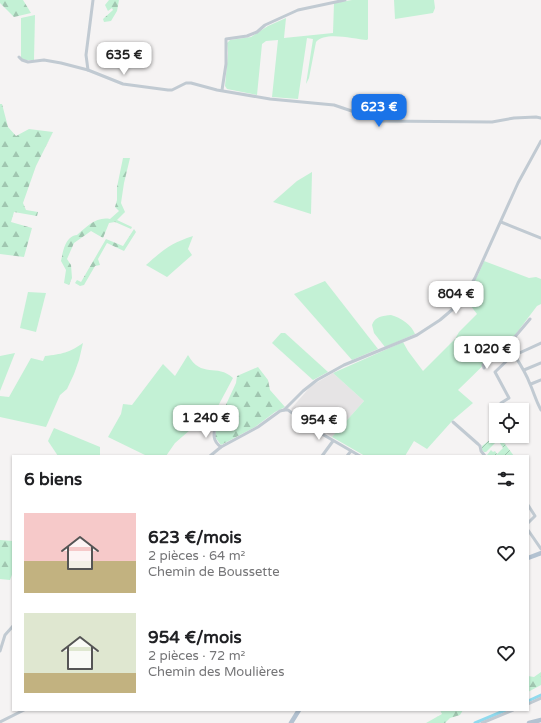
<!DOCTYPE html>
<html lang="fr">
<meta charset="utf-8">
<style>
body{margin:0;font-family:"Varela Round",sans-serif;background:#f6f6f6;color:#202124;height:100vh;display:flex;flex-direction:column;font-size:15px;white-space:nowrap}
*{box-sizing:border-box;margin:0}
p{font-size:13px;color:#757577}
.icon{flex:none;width:22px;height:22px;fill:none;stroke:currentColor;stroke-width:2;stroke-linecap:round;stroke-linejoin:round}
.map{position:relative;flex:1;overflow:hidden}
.side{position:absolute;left:12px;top:455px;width:517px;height:256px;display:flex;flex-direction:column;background:#fff;border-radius:0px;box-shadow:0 1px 3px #0004}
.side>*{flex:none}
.controls{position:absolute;left:489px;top:403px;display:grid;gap:8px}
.controls a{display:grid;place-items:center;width:40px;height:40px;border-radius:0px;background:#fff;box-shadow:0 1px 3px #0004;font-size:20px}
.price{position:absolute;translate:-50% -34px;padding:0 9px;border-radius:8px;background:#fff;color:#222;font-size:13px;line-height:26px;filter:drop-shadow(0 1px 2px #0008)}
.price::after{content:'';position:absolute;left:50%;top:24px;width:12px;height:9px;margin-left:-6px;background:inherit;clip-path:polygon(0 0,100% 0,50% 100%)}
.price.selected{background:#1a73e8;color:#fff}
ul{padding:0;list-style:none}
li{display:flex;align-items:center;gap:12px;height:100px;padding:0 12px}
li span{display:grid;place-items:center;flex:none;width:112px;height:80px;border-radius:0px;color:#555}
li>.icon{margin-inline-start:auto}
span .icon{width:48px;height:48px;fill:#fffc;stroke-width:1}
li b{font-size:17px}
h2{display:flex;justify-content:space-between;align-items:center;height:48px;padding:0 12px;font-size:17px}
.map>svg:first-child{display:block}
.education{fill:#e6e4e5}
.grass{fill:#c3f1d5}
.forest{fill:url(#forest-firs)}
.garden{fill:url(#garden-furrows)}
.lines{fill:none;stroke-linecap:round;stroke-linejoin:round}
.canal{stroke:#90daee;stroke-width:3}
.minor{stroke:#c1cad2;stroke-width:3}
.primary{stroke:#b3c2d1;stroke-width:4.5}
</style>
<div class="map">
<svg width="541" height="723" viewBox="0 0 541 723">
<defs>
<pattern id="forest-firs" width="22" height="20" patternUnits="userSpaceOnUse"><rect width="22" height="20" fill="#c3f1d5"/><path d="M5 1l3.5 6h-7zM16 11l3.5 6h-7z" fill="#a0c6b0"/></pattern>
<pattern id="garden-furrows" width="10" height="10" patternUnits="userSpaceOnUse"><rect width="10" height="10" fill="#c3f1d5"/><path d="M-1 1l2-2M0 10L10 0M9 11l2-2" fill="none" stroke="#a0c6b0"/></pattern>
</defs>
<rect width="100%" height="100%" fill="#f5f3f3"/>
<path class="education" d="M333,373L364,401L332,437L291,409L311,386Z"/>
<g class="grass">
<path d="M352,0H368V39L367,40C354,39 325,31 316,42L309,78L306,84L313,39L307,38L298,99L272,97L278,40L266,41L262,44L257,95L227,89L225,86L228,53L227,43L230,40L251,37L268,26L286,18L284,38L333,33L334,3Z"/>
<path d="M394,0H434L435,8L433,13L395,19Z"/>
<path d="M35,15L34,60H23L21,58V18Z"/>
<path d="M312,172L311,214L273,202L297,181Z"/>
<path d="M193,236L188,249L192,255L167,277L146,265C163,250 171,243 193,236Z"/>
<path d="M484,261L529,278L536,277L541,279V304L537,306L509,343L505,344C489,359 474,375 458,390L473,403L453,420L427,449L414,441L405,456H365L332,437L364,401L333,373L403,342L408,351L423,371L455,339L459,332L477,314L464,297L478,275Z"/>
<path d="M325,281L378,349L352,360L294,294Z"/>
<path d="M28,292L46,293L36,332L20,328Z"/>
<path d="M391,315C401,318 411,324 415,334L385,347L374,333L372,325C375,316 383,316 391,315Z"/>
<path d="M281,333H285L328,372L313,380L272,343Z"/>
<path d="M83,343L79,360L74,374L67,389L60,395L46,427L0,417V396L9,397L31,358L43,361L45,356C62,354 69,353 83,343Z"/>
<path d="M15,353L0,391V356Z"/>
<path d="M188,355C201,379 217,363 233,378L209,423L190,430L175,443L166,456H147L108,437L121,414L123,404L132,405L163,364L175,376Z"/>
<path d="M54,428L100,447V456H58L48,441Z"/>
</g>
<g class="forest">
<path d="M0,0H23L31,13L14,17L0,3Z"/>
<path d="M109,0H119L117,11L111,21L104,22L103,19L113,10L112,8L108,11L105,5Z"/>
<path d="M0,104H2L8,127L16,136L29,129L53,132L36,166L23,203L26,210L38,212L37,216L14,212L11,222L32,228L24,257L0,254Z"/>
<path d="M123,158H130L124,183L121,203L125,212L117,220L132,227L131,229L115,222L109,223L103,238L91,231L74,243L67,259L71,265L72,278L69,285L64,283L66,270L61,261C63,252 65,236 77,235C86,227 97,216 110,219L119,211L115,207L117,200V187Z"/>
<path d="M134,229L136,232L124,251L107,243L98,259L100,265L95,266L84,285L80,286L75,283L77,280L81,282L106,239L123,246Z"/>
<path d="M258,367L268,380L270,390L285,407L275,412L255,427L221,445L215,437L217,424L236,383L237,376Z"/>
<path d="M0,540L13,541V572L10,580L0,579Z"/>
<path d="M541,672V685L528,692V676L534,677Z"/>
<path d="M440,710H463L460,715L450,718L445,723H426L442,714Z"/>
</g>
<path class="garden" d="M496,435L499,436L514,456H488L487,455L491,450L493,452L495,451L497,454L503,448L498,440L486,452H484L482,450V446Z"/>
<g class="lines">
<g class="canal">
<path d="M528,701L541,695"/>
<path d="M475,723L506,710"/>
</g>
<g class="minor">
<path d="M19,57L22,60L28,62L44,60L61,63L88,70L123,84L168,90H172L186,83H191L217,90L270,99L334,105L381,121L492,122L514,118L536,117L541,118"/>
<path d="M88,70L86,55L93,0"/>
<path d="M222,90L226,64V39L247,36L257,32L265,25L298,10L345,0"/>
<path d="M501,222L541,238"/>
<path d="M508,345C516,358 525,370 530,384C534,393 536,401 541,410"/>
<path d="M508,345L530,319"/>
<path d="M515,355L541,343"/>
<path d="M484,368L483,365L505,345H508"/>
<path d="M524,370L541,363"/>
<path d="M531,384L541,380"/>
<path d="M501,403L509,398L495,372L514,354"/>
<path d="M284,410H288L322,434L360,456"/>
<path d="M216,421C214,432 211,440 221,447"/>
<path d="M453,422L478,444L480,446L481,451L485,456"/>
<path d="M210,456L221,447L258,427L280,411L284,410L303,391L317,380L344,365L417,335L440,320L453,309L464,296L475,278L518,183L541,141"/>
<path d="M322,456L333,441"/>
<path d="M347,456L351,451"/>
<path d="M528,505L535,516L528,523"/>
<path d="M528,530L541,549"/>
<path d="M0,651L5,635L13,626"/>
<path d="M528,704L541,698"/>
<path d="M0,722L24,710"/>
<path d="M482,723L513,710"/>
</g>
<g class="primary">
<path d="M528,558L541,553"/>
<path d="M291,723L299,710"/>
<path d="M529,723L541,720"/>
</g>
</g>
</svg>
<div class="controls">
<a><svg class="icon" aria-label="locate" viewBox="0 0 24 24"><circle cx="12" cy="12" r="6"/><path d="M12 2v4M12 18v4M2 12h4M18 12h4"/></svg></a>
</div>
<b class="price" style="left:124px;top:76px">635 €</b>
<b class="price selected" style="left:379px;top:128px">623 €</b>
<b class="price" style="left:456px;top:315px">804 €</b>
<b class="price" style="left:487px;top:370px">1 020 €</b>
<b class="price" style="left:206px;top:439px">1 240 €</b>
<b class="price" style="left:319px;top:441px">954 €</b>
<section class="side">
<h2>6 biens<svg class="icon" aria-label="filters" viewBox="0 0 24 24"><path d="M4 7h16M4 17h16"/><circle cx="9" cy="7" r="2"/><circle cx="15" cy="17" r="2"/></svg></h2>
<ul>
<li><span style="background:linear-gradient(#f6c9c9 60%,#c2b280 0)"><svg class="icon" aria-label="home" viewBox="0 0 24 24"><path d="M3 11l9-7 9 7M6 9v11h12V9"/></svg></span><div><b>623 €/mois</b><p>2 pièces · 64 m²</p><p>Chemin de Boussette</p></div><svg class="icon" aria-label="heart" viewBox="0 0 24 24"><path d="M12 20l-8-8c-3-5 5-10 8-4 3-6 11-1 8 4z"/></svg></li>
<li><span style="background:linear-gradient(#dfe7d0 75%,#c2b280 0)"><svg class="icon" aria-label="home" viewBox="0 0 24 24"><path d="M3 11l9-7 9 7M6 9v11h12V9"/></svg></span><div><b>954 €/mois</b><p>2 pièces · 72 m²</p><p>Chemin des Moulières</p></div><svg class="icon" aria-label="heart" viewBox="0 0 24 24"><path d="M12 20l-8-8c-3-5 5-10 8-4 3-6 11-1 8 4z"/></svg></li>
</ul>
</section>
</div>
